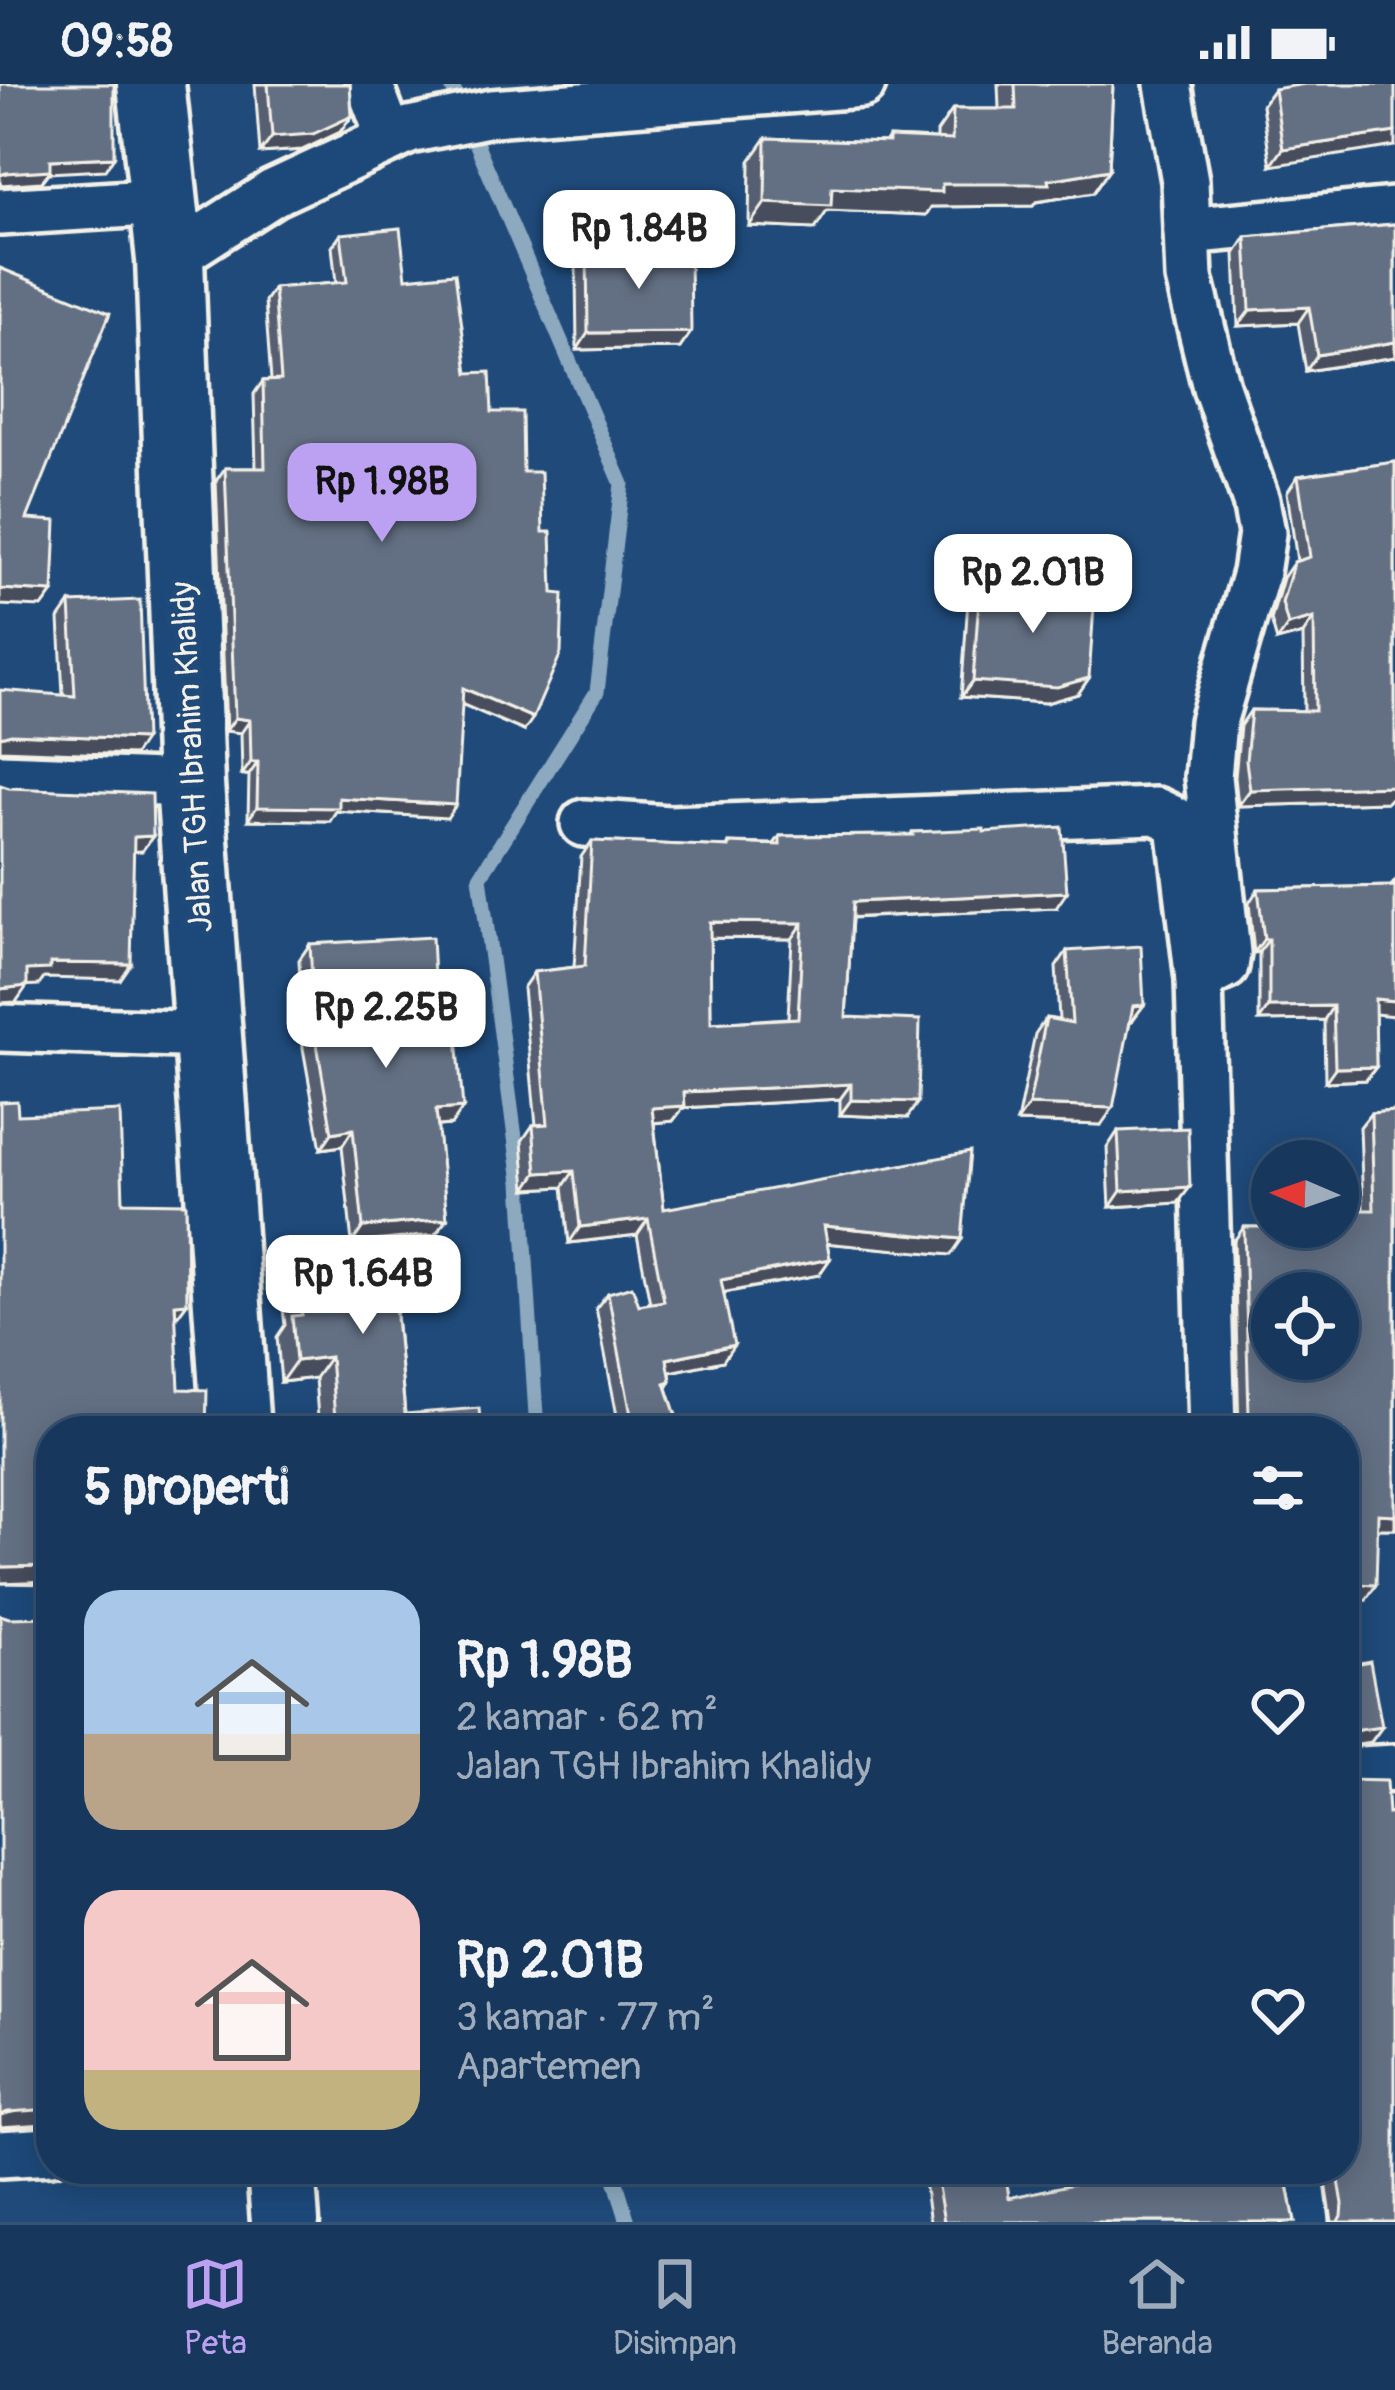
<!DOCTYPE html>
<html lang="id">
<meta charset="utf-8">
<style>
body{margin:0;font-family:Pangolin,sans-serif;background:#244365;color:#f1f3f6;height:100vh;display:flex;flex-direction:column;font-size:45px;white-space:nowrap}
*{box-sizing:border-box;margin:0}
p{font-size:39px;color:#9eacbb}
.icon{flex:none;width:66px;height:66px;fill:none;stroke:currentColor;stroke-width:2;stroke-linecap:round;stroke-linejoin:round}
.map{position:relative;flex:1;overflow:hidden}
.details{position:absolute;left:36px;top:1332px;width:1323px;height:768px;display:flex;flex-direction:column;background:#17385c;border-radius:48px;box-shadow:0 6px 30px #0003,0 0 0 3px #365272}
.details>*{flex:none}
.needle{width:78px;rotate:272deg}
.buttons{position:absolute;left:1251px;top:1056px;display:grid;gap:24px}
.buttons a{display:grid;place-items:center;width:108px;height:108px;border-radius:50%;background:#17385c;box-shadow:0 6px 30px #0003,0 0 0 3px #365272;font-size:60px}
.price{position:absolute;translate:-50% -102px;padding:0 27px;border-radius:24px;background:#fff;color:#222;font-size:39px;line-height:78px;filter:drop-shadow(0 3px 6px #0008)}
.price::after{content:'';position:absolute;left:50%;top:72px;width:36px;height:27px;margin-left:-18px;background:inherit;clip-path:polygon(0 0,100% 0,50% 100%)}
.price.current{background:#bca0f2;color:#111}
ul{padding:0;list-style:none}
li{display:flex;align-items:center;gap:36px;height:300px;padding:0 48px}
li span{display:grid;place-items:center;flex:none;width:336px;height:240px;border-radius:36px;color:#555}
li>.icon{margin-inline-start:auto}
span .icon{width:144px;height:144px;fill:#fffc;stroke-width:1}
li b{font-size:51px}
h2{display:flex;justify-content:space-between;align-items:center;height:144px;padding:0 48px;font-size:51px}
.status{display:flex;justify-content:space-between;align-items:center;height:84px;padding:0 60px;background:#17385c;direction:ltr}
.status svg{height:33px;fill:currentColor}
.menu{display:flex;justify-content:space-around;align-items:center;height:168px;border-top:3px solid #365272;background:#17385c;font-size:33px;color:#9eacbb}
.menu a{display:grid;justify-items:center;gap:6px}
.menu .current{color:#bca0f2}
.map>svg:first-child{display:block}
.lines{fill:none;stroke-linecap:round;stroke-linejoin:round}
.stream{stroke:#8ca9bf;stroke-width:15}
.minor-casing{stroke:#f4f1e8;stroke-width:54}
.primary-casing{stroke:#f4f1e8;stroke-width:75}
.minor{stroke:#1f4a7a;stroke-width:45}
.primary{stroke:#1f4a7a;stroke-width:66}
.wall{fill:#565f71;stroke:#f4f1e8;stroke-width:3;fill-rule:evenodd}
.shaded-wall{fill:#464e5c;stroke:#f4f1e8;stroke-width:3}
.building{fill:#646f83;stroke:#f4f1e8;stroke-width:3;fill-rule:evenodd}
.labels{text-anchor:middle;dominant-baseline:central;stroke-width:10;stroke-linejoin:round;paint-order:stroke}
.street-label{font-size:33px;fill:#f4f1e8;stroke:#1f4a7a}
</style>
<div class="status"><b>09:58</b><svg viewBox="0 0 49 12"><path d="M0 12V9h3v3zM5 12V6h3v6zM10 12V3h3v9zM15 12V0h3v12zM26 1h20v11H26zM47 4h2v5h-2z"/></svg></div>
<div class="map">
<svg width="1395" height="2138" viewBox="0 0 1395 2138">
<rect width="100%" height="100%" fill="#1f4a7a"/>
<filter id="ink" filterUnits="userSpaceOnUse"><feTurbulence type="fractalNoise" baseFrequency=".00833" numOctaves="2"/><feDisplacementMap in="SourceGraphic" scale="24" xChannelSelector="R" yChannelSelector="G"/><feConvolveMatrix kernelMatrix="1 2 1 2 8 2 1 2 1" color-interpolation-filters="sRGB"/></filter>
<g filter="url(#ink)">
<g class="lines">
<g class="stream">
<path d="M451,0L622,400L597,608L480,793L521,1098L537,1347"/>
<path d="M612,2085L628,2138"/>
</g>
<g class="minor-casing">
<g id="minor">
<path d="M369,0L390,55"/>
<path d="M1168,0L1185,97L1189,194L1216,303L1256,417L1262,449L1256,489L1213,638L1208,693L1227,869L1225,882L1199,896L1212,1347"/>
<path d="M0,128L165,118"/>
<path d="M1187,147L1395,127"/>
<path d="M170,175L273,109L409,46L492,29L862,0"/>
<path d="M0,693L190,700"/>
<path d="M584,739L669,745L1156,727L1177,737L1181,749L1199,896"/>
<path d="M0,944L209,951"/>
<path d="M0,1523L51,1524"/>
<path d="M1344,1687L1395,1684"/>
<path d="M0,2070L51,2067"/>
<path d="M1299,2085L1306,2138"/>
</g>
</g>
<g class="primary-casing">
<g id="primary">
<path d="M151,0L170,175L190,700L236,1347"/>
<path d="M281,2085L285,2138"/>
</g>
</g>
<use href="#minor" class="minor"/>
<use href="#primary" class="primary"/>
</g>
<g class="wall">
<path d="M255,0H350L352,32L340,48L302,66L260,69Z"/>
<path d="M998,0H1113L1109,86L1093,109L1036,118L1033,122L931,123L926,131L827,127L815,145L749,142L750,77L766,54L886,58L889,53L937,55V48L953,25H999Z"/>
<path d="M1395,0L1271,82L1262,21L1274,5Z"/>
<path d="M1395,140V273L1306,287L1298,239L1238,242L1235,170L1246,153Z"/>
<path d="M341,150L406,194L492,328L524,647L462,620L447,734L336,727L330,737L248,736L249,691H242L241,649L226,647L216,397L225,384H256L254,310L263,297L271,296L265,217L274,204L336,199L332,163Z"/>
<path d="M587,168L691,248L680,264L577,266L576,184Z"/>
<path d="M1395,378V710L1387,718L1238,722L1235,693L1240,642L1251,626L1304,627L1303,550L1277,557L1271,536L1283,494L1294,478L1297,477L1287,408L1298,392Z"/>
<path d="M980,500L1089,594L1078,610L1046,619L961,613L968,517Z"/>
<path d="M70,519L134,671L63,611L59,535Z"/>
<path d="M913,748H984L1056,824L852,834L846,933L907,1034L840,1031V1015L683,1024L673,1037L654,1039L664,1125L951,1171L827,1159L830,1175L819,1191L724,1209L723,1277L670,1288L671,1297L667,1304L681,1347H620L596,1224L608,1209L639,1221L650,1219L637,1151L569,1159L563,1103L526,1105L522,1057L533,1041H536L523,904L534,888L574,883L581,773L592,757L727,763L729,759L774,760L780,752L910,751ZM710,854L792,855L788,934L711,939Z"/>
<path d="M1395,797L1375,930L1376,983L1366,996L1325,998L1324,936L1259,937V868L1254,869L1249,819L1258,805L1391,802Z"/>
<path d="M310,860L437,954L451,1041L437,1042L447,1135L435,1151L352,1159L342,1062L321,1065L303,964L299,876Z"/>
<path d="M1067,867L1132,937L1130,938L1101,1041L1017,1038L1035,950L1046,934L1059,936L1056,883Z"/>
<path d="M1395,1027V1445H1378L1366,1516L1359,1515L1351,1542H1344V1347H1239L1234,1157L1244,1143H1338L1363,1126L1360,1043L1371,1029Z"/>
<path d="M1118,1047L1178,1119L1110,1123L1107,1064Z"/>
<path d="M294,1171L396,1230L405,1330L481,1347H319L315,1294L281,1298L277,1253L285,1241L279,1192Z"/>
<path d="M1388,1730L1395,2138H1332L1324,2085H1344Z"/>
<path d="M773,2085H839L776,2098Z"/>
<path d="M922,2085H1005L1009,2114L1075,2100L1074,2085H1285L1295,2138H930Z"/>
</g>
<g class="shaded-wall">
<path d="M352,32L340,48L302,66L260,69L272,53Z"/>
<path d="M1395,48V62L1271,82L1283,65Z"/>
<path d="M114,73L105,86L48,89L41,98L0,101V91L50,76Z"/>
<path d="M1109,86L1093,109L1036,118L1033,122L931,123L926,131L827,127L815,145L749,142L765,119L832,104L1048,96Z"/>
<path d="M1309,223L1298,239L1238,242L1250,226Z"/>
<path d="M691,248L680,264L577,266L588,249Z"/>
<path d="M1395,258V273L1306,287L1317,271Z"/>
<path d="M0,505L53,508L42,523L0,521Z"/>
<path d="M1314,534L1303,550L1277,557L1288,541Z"/>
<path d="M1089,594L1078,610L1046,619L961,613L973,597Z"/>
<path d="M463,604L533,634L524,647L454,617Z"/>
<path d="M235,634L250,636L241,649L226,647Z"/>
<path d="M11,650L145,655L134,671L0,666V653Z"/>
<path d="M251,678H258L249,691H242Z"/>
<path d="M1395,697V710L1387,718L1238,722L1250,706Z"/>
<path d="M339,714L456,721L447,734L336,727L330,737L248,736L257,723Z"/>
<path d="M153,752L142,767L123,768L134,753Z"/>
<path d="M1067,808L1056,824L842,834L853,818Z"/>
<path d="M710,838L803,839L792,855L698,854Z"/>
<path d="M1264,855H1269L1259,868L1254,869Z"/>
<path d="M50,879L131,880L120,896L44,894L39,901L16,902L27,886Z"/>
<path d="M27,902L16,918L0,919V905Z"/>
<path d="M1375,915L1395,917V932L1365,929Z"/>
<path d="M1144,921L1132,937L1122,938L1133,922Z"/>
<path d="M1333,922L1324,936L1259,937L1269,923Z"/>
<path d="M1376,983L1366,996L1325,998L1335,984Z"/>
<path d="M851,1000L840,1015L683,1024L673,1037L641,1040L652,1024L684,1008Z"/>
<path d="M851,1016L918,1018L907,1034L840,1031Z"/>
<path d="M1029,1021L1113,1024L1101,1041L1017,1038Z"/>
<path d="M463,1024L451,1041L424,1043L436,1026Z"/>
<path d="M353,1045L342,1062L321,1065L332,1049Z"/>
<path d="M574,1087L563,1103L526,1105L537,1089Z"/>
<path d="M1190,1103L1178,1119L1110,1123L1121,1107Z"/>
<path d="M447,1135L435,1151L352,1159L363,1143Z"/>
<path d="M648,1135L637,1151L569,1159L580,1143Z"/>
<path d="M824,1142L962,1155L951,1171L813,1158Z"/>
<path d="M830,1175L819,1191L710,1211L721,1196Z"/>
<path d="M411,1209L396,1230L394,1211Z"/>
<path d="M187,1219L176,1234L175,1220Z"/>
<path d="M734,1261L723,1277L656,1291L667,1275Z"/>
<path d="M330,1273L315,1294L281,1298L296,1277Z"/>
<path d="M1378,1430L1395,1431V1445H1368Z"/>
<path d="M51,1482V1497L0,1499V1483Z"/>
<path d="M1356,1500L1376,1501L1366,1516L1346,1515Z"/>
<path d="M1344,1526L1361,1528L1351,1542H1344Z"/>
<path d="M1382,1643L1371,1658L1344,1662V1648Z"/>
<path d="M51,2018V2031L45,2040L0,2043V2031Z"/>
<path d="M785,2085H839L776,2098Z"/>
</g>
<g class="building">
<path d="M0,0H114V73L50,76V86L6,89L0,91Z"/>
<path d="M268,0H350L352,32L313,50L272,53Z"/>
<path d="M1015,0H1113L1109,86L1048,96L1049,100H942V108L832,104L831,122L765,119L766,54L889,58V53L952,56L953,25H1016Z"/>
<path d="M1305,0H1395V48L1283,65L1274,5Z"/>
<path d="M1395,140V258L1317,271L1309,223L1250,226L1246,153Z"/>
<path d="M400,144L406,194L455,189L468,289L490,288L492,328H522L523,388H541L543,448H551L553,509L563,510L561,569L533,634L463,604L456,721L339,714V724L257,723L258,678H251L250,636L235,634L225,384H265L263,297L281,296L274,204L347,198L341,150Z"/>
<path d="M690,167L691,248L588,249L587,168Z"/>
<path d="M0,184L110,229L27,435L56,437L53,508L0,505Z"/>
<path d="M1395,378V702L1250,706L1246,677L1251,626L1315,627L1314,534L1288,541L1282,519L1294,478L1310,473L1298,392Z"/>
<path d="M980,500L1095,508L1089,594L1057,603L973,597Z"/>
<path d="M140,516L145,655L11,650L0,653V606L75,612L70,519Z"/>
<path d="M0,701L9,704L152,710L153,752L134,753L131,880L50,879V885L27,886V902L0,905Z"/>
<path d="M1062,743L1067,808L853,818L846,933L920,936L918,1018L851,1016V1000L684,1008L685,1022L652,1024L664,1125L970,1068L962,1155L824,1142L830,1175L721,1196L734,1261L667,1275L671,1297L665,1299L681,1347H634L608,1209L632,1202L639,1221L664,1217L648,1135L580,1143L574,1087L537,1089L533,1041L548,1040L534,888L585,882L592,757L729,763V759L780,761V752L913,751V748L984,745V748ZM710,838L803,839L798,934L711,939Z"/>
<path d="M1395,802V917L1375,915L1376,983L1335,984L1333,922L1269,923V855H1264L1258,805Z"/>
<path d="M432,853L437,954L457,953L463,1024L436,1026L447,1135L363,1143L353,1045L332,1049L315,948L310,860Z"/>
<path d="M1141,862L1144,921L1133,922L1113,1024L1029,1021L1046,934L1072,939L1067,867Z"/>
<path d="M17,1017L18,1031L120,1027L123,1118L186,1119L187,1219L175,1220L179,1305L207,1306L206,1347H51V1482L0,1483V1018Z"/>
<path d="M1395,1027V1431L1378,1430L1376,1501L1356,1500L1361,1528L1344,1526V1347H1243L1249,1332L1244,1143H1338V1126H1374L1371,1029ZM1272,1209H1338V1275H1272Z"/>
<path d="M1188,1044L1190,1103L1121,1107L1118,1047Z"/>
<path d="M404,1156L411,1209L394,1211L405,1330L479,1324L481,1347H336L330,1273L296,1277L292,1232L302,1231L294,1171Z"/>
<path d="M0,1531L9,1534L51,1533V2025L8,2028L0,2031Z"/>
<path d="M1370,1577L1382,1643L1344,1648V1582Z"/>
<path d="M1344,1696L1386,1697L1388,1730L1395,1729V2138H1338L1342,2132L1343,2120L1337,2085H1344Z"/>
<path d="M935,2085H1005L1009,2114L1087,2097L1086,2085H1285L1295,2138H944Z"/>
</g>
</g>
<g class="labels">
<g class="street-label">
<text transform="translate(192 673) rotate(-93)">Jalan TGH Ibrahim Khalidy</text>
</g>
</g>
</svg>
<div class="buttons">
<a><svg class="needle" viewBox="-14 -14 28 28"><path d="M0-13l5 13h-10z" fill="#e53935"/><path d="M0 13l5-13h-10z" fill="#9eacbb"/></svg></a>
<a><svg class="icon" aria-label="locate" viewBox="0 0 24 24"><circle cx="12" cy="12" r="6"/><path d="M12 2v4M12 18v4M2 12h4M18 12h4"/></svg></a>
</div>
<b class="price" style="left:639px;top:208px">Rp 1.84B</b>
<b class="price current" style="left:382px;top:461px">Rp 1.98B</b>
<b class="price" style="left:1033px;top:552px">Rp 2.01B</b>
<b class="price" style="left:386px;top:987px">Rp 2.25B</b>
<b class="price" style="left:363px;top:1253px">Rp 1.64B</b>
<section class="details">
<h2>5 properti<svg class="icon" aria-label="filters" viewBox="0 0 24 24"><path d="M4 7h16M4 17h16"/><circle cx="9" cy="7" r="2"/><circle cx="15" cy="17" r="2"/></svg></h2>
<ul>
<li><span style="background:linear-gradient(#a9c7e8 60%,#b9a48a 0)"><svg class="icon" aria-label="home" viewBox="0 0 24 24"><path d="M3 11l9-7 9 7M6 9v11h12V9"/></svg></span><div><b>Rp 1.98B</b><p>2 kamar · 62 m²</p><p>Jalan TGH Ibrahim Khalidy</p></div><svg class="icon" aria-label="heart" viewBox="0 0 24 24"><path d="M12 20l-8-8c-3-5 5-10 8-4 3-6 11-1 8 4z"/></svg></li>
<li><span style="background:linear-gradient(#f6c9c9 75%,#c2b280 0)"><svg class="icon" aria-label="home" viewBox="0 0 24 24"><path d="M3 11l9-7 9 7M6 9v11h12V9"/></svg></span><div><b>Rp 2.01B</b><p>3 kamar · 77 m²</p><p>Apartemen</p></div><svg class="icon" aria-label="heart" viewBox="0 0 24 24"><path d="M12 20l-8-8c-3-5 5-10 8-4 3-6 11-1 8 4z"/></svg></li>
</ul>
</section>
</div>
<nav class="menu">
<a class="current"><svg class="icon" aria-label="map" viewBox="0 0 24 24"><path d="M3 6l6-2 6 2 6-2v14l-6 2-6-2-6 2zM9 4v14M15 6v14"/></svg>Peta</a>
<a><svg class="icon" aria-label="saved" viewBox="0 0 24 24"><path d="M7 4h10v16l-5-4-5 4z"/></svg>Disimpan</a>
<a><svg class="icon" aria-label="home" viewBox="0 0 24 24"><path d="M3 11l9-7 9 7M6 9v11h12V9"/></svg>Beranda</a>
</nav>
